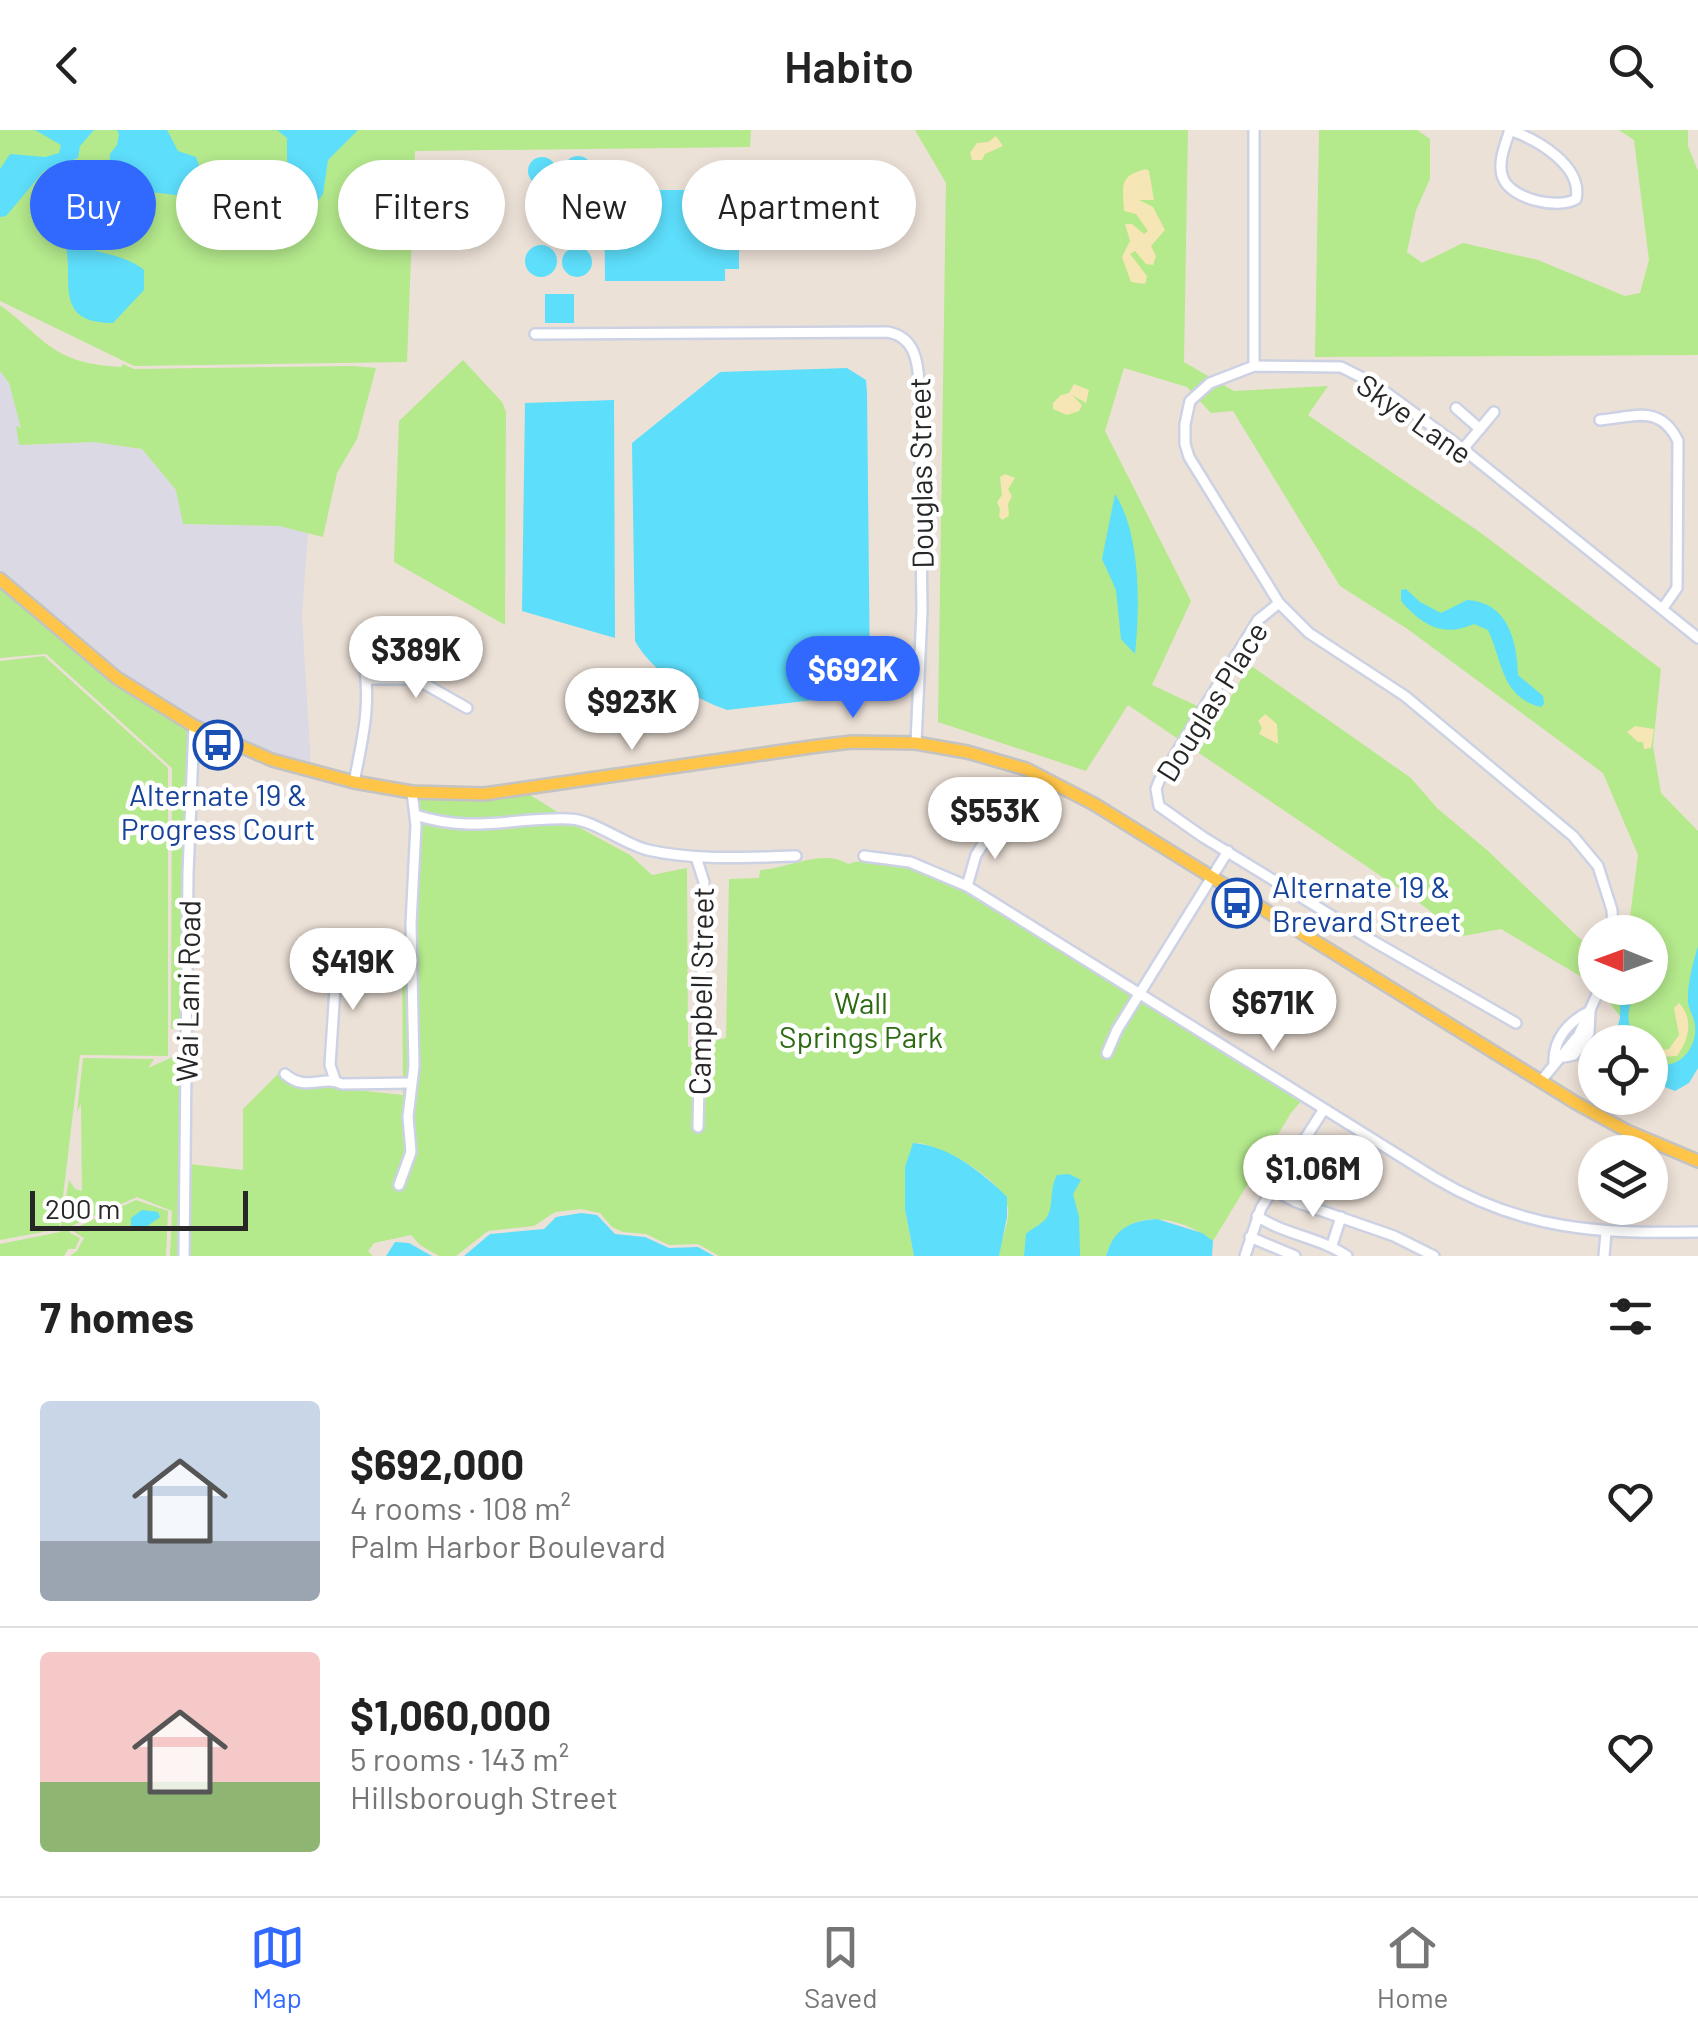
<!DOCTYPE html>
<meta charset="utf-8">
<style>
body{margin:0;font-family:Barlow,sans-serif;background:#f2f2f2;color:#222;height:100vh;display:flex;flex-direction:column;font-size:38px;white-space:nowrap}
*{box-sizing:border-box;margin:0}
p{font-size:32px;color:#767676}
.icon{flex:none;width:55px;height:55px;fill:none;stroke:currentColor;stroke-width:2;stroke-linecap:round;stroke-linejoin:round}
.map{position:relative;height:1126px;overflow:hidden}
.side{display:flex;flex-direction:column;background:#fff;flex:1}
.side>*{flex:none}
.hud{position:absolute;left:30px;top:30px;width:1000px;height:90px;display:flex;gap:20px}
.needle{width:65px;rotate:271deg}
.tools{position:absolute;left:1578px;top:785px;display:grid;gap:20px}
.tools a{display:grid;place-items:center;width:90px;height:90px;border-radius:50%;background:#fff;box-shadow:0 5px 15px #0003;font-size:50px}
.scale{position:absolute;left:30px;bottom:25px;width:218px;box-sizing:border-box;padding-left:10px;border:5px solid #272727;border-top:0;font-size:28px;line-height:35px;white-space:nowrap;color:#272727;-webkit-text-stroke:8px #fff;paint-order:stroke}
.price{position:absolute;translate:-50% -85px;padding:0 22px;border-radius:35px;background:#fff;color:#222;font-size:32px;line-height:65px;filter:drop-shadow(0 2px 5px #0008)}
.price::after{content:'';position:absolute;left:50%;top:60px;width:30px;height:22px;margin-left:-15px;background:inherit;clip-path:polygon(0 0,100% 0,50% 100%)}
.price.current{background:#3169ff;color:#fff}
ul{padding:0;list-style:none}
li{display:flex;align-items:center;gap:30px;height:250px;padding:0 40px}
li+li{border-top:2px solid #e0e0e0}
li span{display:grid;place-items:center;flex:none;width:280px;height:200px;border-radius:10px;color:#555}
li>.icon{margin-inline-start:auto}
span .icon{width:120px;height:120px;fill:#fffc;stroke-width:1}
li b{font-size:42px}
h2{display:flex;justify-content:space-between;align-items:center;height:120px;padding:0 40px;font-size:42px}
.chip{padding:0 35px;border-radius:45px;background:#fff;box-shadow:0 5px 15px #0003;font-size:35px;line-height:90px}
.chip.current{background:#3169ff;color:#fff}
header{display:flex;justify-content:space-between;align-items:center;height:130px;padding:0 40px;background:#fff;font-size:45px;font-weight:600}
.dock{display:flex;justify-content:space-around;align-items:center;height:140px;border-top:2px solid #e0e0e0;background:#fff;font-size:28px;color:#767676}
.dock a{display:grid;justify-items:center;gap:5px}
.dock .current{color:#3169ff}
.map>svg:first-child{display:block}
.industrial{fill:#dbd9e3}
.green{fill:#b4e98c}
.sand{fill:#f6e6b5}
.water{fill:#5ddefb}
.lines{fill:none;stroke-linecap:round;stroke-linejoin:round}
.minor-casing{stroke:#ccd2e3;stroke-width:14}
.major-casing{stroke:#c3c3c3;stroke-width:16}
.minor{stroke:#fff;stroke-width:9}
.major{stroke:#ffc549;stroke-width:11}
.labels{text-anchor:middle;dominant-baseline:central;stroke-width:9;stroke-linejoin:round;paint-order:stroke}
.street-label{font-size:30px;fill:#272727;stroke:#fff}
.transit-label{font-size:30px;fill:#164399;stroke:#fff}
.park-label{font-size:30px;fill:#2c6a12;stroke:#fff}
</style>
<header><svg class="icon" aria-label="back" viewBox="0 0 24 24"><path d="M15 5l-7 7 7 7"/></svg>Habito<svg class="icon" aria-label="search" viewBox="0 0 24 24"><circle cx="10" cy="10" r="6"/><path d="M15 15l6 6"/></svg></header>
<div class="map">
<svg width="1698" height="1126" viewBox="0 0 1698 1126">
<rect width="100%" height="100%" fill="#ece1d7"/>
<path class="industrial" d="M0,241L9,253L22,300L17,297L20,315L94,312L142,319L176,360L184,394L279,396L308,403L302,485L311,636L274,626L184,585L76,509L0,444Z"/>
<g class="green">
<path d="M0,0H751L750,17L415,21L407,232L134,236L0,171Z"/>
<path d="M915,0H1188L1184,232L1234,261L1328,256L1308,285L1481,403L1661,539L1653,616L1661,663L1698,701V897L1695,920L1669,939L1650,926V912H1640L1609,872L1617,858H1650V802H1628L1638,725L1603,643L1406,498L1340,456L1233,281L1211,283L1187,257L1124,238L1105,301L1191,471L1152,555L1219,586L1250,535L1411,648L1437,678L1487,720L1594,822L1580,846L1501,799L1463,806L1409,765L1128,575L1086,641L938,592L946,53Z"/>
<path d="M1319,0H1417L1430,9V49L1416,80L1407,122L1422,133L1463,113L1538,130L1625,166L1640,163L1649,130L1634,10L1619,0H1688V16L1698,41V225L1315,227Z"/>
<path d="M0,175C48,211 52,233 121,237L123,234L134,239L352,236L376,238L357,309L337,343L323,407L279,396L183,394L176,360L142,319L94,312L19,315L16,296L21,298L9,253L0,241Z"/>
<path d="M463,230L502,272L506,282L505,495L394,432L399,291Z"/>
<path d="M0,454L190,598L183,897L171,899L172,638L46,524L0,528Z"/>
<path d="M44,526L168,638V926L80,925L59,1099L0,1110V531Z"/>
<path d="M527,663L562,685L462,691L418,682L416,666Z"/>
<path d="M420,691L481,699L571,693L630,725L652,745L687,738L688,917L726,908L729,749L759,748L760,740C787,739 822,718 848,734C910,715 986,774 1036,805C1069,825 1102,845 1135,865L1132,883L1142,870L1302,970L1291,983L1213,1111C1178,1084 1122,1075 1106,1126H999C1000,1110 1010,1094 1008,1078C1004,1049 945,1018 919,1013H913L905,1079L914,1126H719L698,1114L669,1115L646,1104L623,1102L612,1097L600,1083L581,1079L555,1082L534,1096L488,1101L456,1126H439L420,1115L411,1105L374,1113L368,1121L373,1126H189V1034L243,1040V979L283,939L329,957L403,965L402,819L408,793L416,699L420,698Z"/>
<path d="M182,923L180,1126H170L172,1081L137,1067L69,1097L70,1103L80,1108L75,1119H68L64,1126H0V1114L60,1102L69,1050L75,1059L82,1061L81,974L77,982L83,928L154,929L148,938Z"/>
<path d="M136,1070L168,1081L166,1126H70L77,1121L84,1108L71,1100Z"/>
</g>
<g class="sand">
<path d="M996,6L1003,16L985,24L982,30H972L970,23L977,13L988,12Z"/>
<path d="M1146,39L1149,41L1154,70H1139L1153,77L1165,100L1151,116L1156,126L1153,135L1146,134L1135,121L1130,124L1147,146L1145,154L1131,152L1122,127L1130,111L1125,94H1132L1144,104L1148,101L1136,84L1124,81C1123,56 1118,46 1146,39Z"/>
<path d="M1074,254L1089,260L1086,273L1072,265L1082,275L1079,281L1067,285L1053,279V273L1061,265L1069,263Z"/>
<path d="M1005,344L1015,348L1008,359L1012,366L1008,374L1009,386L1002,390L999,386L1000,379L997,372L1002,365L1000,347Z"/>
<path d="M1265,584L1277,594L1278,614L1259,604L1262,598L1258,591Z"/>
<path d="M1635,596L1654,599L1651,618L1644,619L1643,612H1638L1627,602Z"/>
<path d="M1679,873C1694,888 1689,910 1677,926L1659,927L1656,921L1669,919L1679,905L1674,878Z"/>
</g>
<g class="water">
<path d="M35,0H94L80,16L78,28L44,41L6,86L0,87V39L10,24L45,27L59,23L61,15Z"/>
<path d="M117,0H167L178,21L196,27L204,49L199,68L143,61L124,44L109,41L110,24L117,15L119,4Z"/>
<path d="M277,0H358L328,30L323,64L317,72C285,58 287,39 287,8Z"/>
<circle cx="578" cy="40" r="14"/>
<circle cx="542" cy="41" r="14"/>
<path d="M604,60H726V71H739V139H725V151H605Z"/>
<circle cx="577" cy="78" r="15"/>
<circle cx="541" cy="79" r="15"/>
<path d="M74,94L78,114C100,125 125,124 144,140V160L113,193C42,193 84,134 58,100Z"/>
<circle cx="541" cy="131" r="16"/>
<circle cx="577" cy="132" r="15"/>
<rect x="545" y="164" width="29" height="29"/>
<path d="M847,238L866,250L867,262L870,549L858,565L727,580C693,568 653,543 635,511L632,313L720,242Z"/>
<path d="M614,270L615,508L522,481L525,273Z"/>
<path d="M1115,364C1141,404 1140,477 1135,524L1121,509L1116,460L1102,429Z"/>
<path d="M1406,459L1420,472L1441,483L1467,470C1508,472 1517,511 1518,545L1543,566L1544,574L1541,577C1501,567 1503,532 1488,500L1474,494C1443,508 1422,495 1401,471V460Z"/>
<path d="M1698,816V938L1689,953L1675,961L1650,951V931C1674,944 1698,921 1695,895C1694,887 1689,880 1688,872C1687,856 1693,832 1698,816Z"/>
<path d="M1639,858C1626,878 1625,890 1636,912H1613L1620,888V859Z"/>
<path d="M913,1013C948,1015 983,1043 1007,1067V1087L999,1126H914L905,1079V1037Z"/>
<path d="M1069,1044L1081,1050L1073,1064L1079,1087L1080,1126H1024L1026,1104C1032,1098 1043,1094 1047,1087C1054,1076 1049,1059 1057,1045Z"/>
<path d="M142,1080L158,1082L160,1087L146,1097L131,1099V1088Z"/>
<path d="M581,1083L597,1085L615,1104L645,1107L669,1118L698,1117L714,1126H464L490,1104L544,1099L556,1087Z"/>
<path d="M1157,1089L1202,1103L1213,1111L1212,1126H1106C1114,1099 1129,1091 1157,1089Z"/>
<path d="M395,1112L409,1113L432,1126H386Z"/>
</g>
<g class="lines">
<g class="minor-casing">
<g id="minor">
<path d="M1254,0V236"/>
<path d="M1509,0C1537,9 1583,36 1576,69C1558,80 1511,69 1503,48C1497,34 1505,15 1510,0"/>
<path d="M535,204L888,202C914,207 918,230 919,253L922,481L916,613"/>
<path d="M1456,278L1480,299"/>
<path d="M1600,290C1635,287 1660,274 1678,311L1677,458L1663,478"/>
<path d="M1463,319L1494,282"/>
<path d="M1279,473L1258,490L1159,651L1156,659L1159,676L1203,707L1373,811L1516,893"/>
<path d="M368,549H416L467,578"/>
<path d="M354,652C364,603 372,570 362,520"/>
<path d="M415,685C476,704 511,687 569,689C593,689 623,714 648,720C696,731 747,727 796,726"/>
<path d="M864,726L910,732L967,756L1435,1048C1522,1100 1599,1104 1698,1102"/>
<path d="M696,727L704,752L698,997"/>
<path d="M967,756L976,725L995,695"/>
<path d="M1613,802L1612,780L1598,736L1573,706L1405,566L1309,503L1279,473L1189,327L1185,314V294L1190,271L1210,253L1254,236L1341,237L1373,253L1463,319L1698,508"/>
<path d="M1579,904L1600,858"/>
<path d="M1107,923L1117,900L1228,721"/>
<path d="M1564,927L1574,925L1589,903L1590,881"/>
<path d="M1554,933C1553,909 1569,891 1590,881"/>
<path d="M285,944C307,963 322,944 342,954L410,953"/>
<path d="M335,950L330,935L337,827"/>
<path d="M1541,951L1576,908"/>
<path d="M399,1055L411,1022L408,987L414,936L411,794L416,695L412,662"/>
<path d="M1272,1059L1296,1072L1394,1106L1434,1126"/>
<path d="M1257,1086C1285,1105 1319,1107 1347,1126"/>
<path d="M1250,1107L1295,1126"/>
<path d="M1332,1115L1341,1087"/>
<path d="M184,1126L188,744L194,596"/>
<path d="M1245,1126L1261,1078L1324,979"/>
<path d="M1604,1126L1606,1103"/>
</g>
</g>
<g class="major-casing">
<path id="major" d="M0,449L117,548L194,596L272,630L354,652L412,662L484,664L818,616L852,612L916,613L967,622L1026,639L1094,674L1576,973L1627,1001L1698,1031"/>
</g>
<use href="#minor" class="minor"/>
<use href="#major" class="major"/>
</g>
<defs>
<g id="bus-ring" transform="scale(2.5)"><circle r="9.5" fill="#fff" stroke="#1a4fb4" stroke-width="1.5"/><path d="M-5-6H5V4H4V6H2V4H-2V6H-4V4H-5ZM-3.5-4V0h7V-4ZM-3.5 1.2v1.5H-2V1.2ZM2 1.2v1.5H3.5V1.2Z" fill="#1a4fb4"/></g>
</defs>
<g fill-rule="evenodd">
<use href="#bus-ring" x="218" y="615"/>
<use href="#bus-ring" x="1237" y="773"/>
</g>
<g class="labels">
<g class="street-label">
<text transform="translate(1415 288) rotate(35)">Skye Lane</text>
<text transform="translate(920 343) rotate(-91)">Douglas Street</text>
<text transform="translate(1211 571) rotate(-58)">Douglas Place</text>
<text transform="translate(187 861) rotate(-89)">Wai Lani Road</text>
<text transform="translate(700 861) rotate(-89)">Campbell Street</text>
</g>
<g class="transit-label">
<text x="218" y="664">Alternate 19 &amp;<tspan x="218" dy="34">Progress Court</tspan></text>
<text x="1272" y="756" text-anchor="start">Alternate 19 &amp;<tspan x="1272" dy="34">Brevard Street</tspan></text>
</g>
<g class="park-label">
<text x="861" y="872">Wall<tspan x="861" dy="34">Springs Park</tspan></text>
</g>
</g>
</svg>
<div class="tools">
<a><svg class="needle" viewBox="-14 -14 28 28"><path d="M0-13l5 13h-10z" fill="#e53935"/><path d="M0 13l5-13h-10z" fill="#767676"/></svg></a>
<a><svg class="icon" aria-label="locate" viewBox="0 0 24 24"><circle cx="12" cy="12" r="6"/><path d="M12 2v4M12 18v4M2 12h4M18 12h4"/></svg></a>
<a><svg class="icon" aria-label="layers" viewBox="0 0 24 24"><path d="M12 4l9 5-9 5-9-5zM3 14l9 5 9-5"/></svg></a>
</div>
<div class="scale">200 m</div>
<b class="price" style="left:416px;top:571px">$389K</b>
<b class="price current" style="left:853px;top:591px">$692K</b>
<b class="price" style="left:632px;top:623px">$923K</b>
<b class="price" style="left:995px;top:732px">$553K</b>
<b class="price" style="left:353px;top:883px">$419K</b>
<b class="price" style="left:1273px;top:924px">$671K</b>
<b class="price" style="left:1313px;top:1090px">$1.06M</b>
<div class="hud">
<a class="chip current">Buy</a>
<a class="chip">Rent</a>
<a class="chip">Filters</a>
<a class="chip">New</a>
<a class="chip">Apartment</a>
</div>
</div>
<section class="side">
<h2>7 homes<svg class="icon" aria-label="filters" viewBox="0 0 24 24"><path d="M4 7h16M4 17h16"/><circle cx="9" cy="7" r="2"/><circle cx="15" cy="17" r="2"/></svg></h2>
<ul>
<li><span style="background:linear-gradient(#c9d6e8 70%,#9aa5b1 0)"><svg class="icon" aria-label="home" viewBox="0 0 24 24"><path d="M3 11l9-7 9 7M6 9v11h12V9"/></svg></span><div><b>$692,000</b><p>4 rooms · 108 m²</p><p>Palm Harbor Boulevard</p></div><svg class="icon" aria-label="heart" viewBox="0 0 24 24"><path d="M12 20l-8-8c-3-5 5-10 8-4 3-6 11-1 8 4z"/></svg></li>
<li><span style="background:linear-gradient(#f6c9c9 65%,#8fb573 0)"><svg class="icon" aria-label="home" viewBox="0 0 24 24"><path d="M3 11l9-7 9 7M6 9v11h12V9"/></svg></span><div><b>$1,060,000</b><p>5 rooms · 143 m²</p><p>Hillsborough Street</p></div><svg class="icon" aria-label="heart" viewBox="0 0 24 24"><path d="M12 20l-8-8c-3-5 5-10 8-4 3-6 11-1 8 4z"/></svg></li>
</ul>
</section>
<nav class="dock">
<a class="current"><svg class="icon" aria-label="map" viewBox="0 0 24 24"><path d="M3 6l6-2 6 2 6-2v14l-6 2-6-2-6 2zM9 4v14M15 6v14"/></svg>Map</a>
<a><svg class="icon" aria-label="saved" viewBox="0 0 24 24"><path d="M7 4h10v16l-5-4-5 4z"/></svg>Saved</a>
<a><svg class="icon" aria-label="home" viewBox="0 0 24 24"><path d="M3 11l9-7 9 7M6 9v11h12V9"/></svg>Home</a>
</nav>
